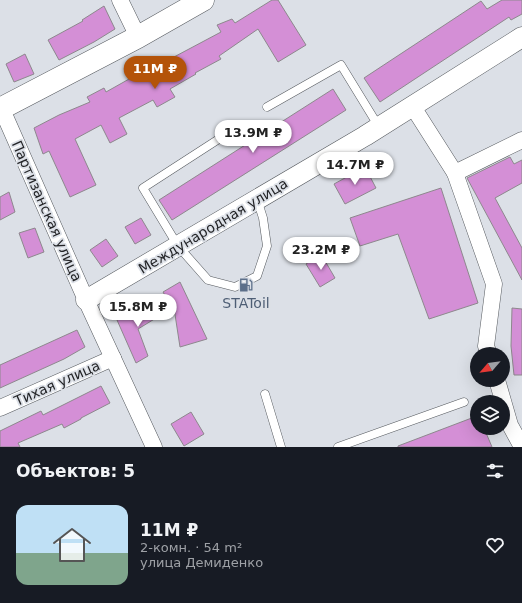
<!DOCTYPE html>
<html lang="ru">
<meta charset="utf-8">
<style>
body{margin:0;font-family:"DejaVu Sans",sans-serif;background:#20242c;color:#f1f3f6;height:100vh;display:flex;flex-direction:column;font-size:15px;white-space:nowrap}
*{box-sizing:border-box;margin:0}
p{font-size:13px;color:#9ea1a6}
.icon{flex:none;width:22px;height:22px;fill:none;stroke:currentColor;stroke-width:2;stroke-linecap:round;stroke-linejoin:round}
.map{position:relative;height:447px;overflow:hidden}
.panel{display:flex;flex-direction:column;background:#171b24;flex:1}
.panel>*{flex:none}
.needle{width:26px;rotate:242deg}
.buttons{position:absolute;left:470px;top:347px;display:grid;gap:8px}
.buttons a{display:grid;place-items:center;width:40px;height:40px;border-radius:50%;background:#171b24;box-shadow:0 4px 16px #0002;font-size:20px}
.price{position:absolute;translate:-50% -34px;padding:0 9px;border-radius:14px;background:#fff;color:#222;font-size:13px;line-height:26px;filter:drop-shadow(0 1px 2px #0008)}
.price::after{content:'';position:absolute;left:50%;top:24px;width:12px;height:9px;margin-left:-6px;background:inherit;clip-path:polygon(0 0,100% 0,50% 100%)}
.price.on{background:#b45309;color:#fff}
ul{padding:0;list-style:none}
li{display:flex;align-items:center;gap:12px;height:100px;padding:0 16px}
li+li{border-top:1px solid #363941}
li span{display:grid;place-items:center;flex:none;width:112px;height:80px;border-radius:12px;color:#555}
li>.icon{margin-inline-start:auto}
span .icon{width:48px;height:48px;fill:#fffc;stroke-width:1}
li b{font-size:17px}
h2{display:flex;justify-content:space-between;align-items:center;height:48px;padding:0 16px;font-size:17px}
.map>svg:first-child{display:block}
.building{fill:#d48fd6;stroke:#8d888d}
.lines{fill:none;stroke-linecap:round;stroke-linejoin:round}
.service-casing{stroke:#55595e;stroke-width:9}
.minor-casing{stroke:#55595e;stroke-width:17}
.tertiary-casing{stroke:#55595e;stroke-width:21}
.secondary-casing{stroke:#55595e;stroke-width:23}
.service{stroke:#fff;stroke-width:8}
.minor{stroke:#fff;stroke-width:16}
.tertiary{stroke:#fff;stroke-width:20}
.secondary{stroke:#fff;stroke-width:22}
.labels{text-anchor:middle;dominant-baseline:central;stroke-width:3.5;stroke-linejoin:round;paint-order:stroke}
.street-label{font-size:14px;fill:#232427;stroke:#dce0e7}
.service-label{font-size:14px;fill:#4e5e75;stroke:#dce0e7}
</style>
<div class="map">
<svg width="522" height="447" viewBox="0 0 522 447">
<rect width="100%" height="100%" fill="#dce0e7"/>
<g class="building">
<path d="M272,0H278L306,45L278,62L258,29L219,56L221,59L195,73L196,74L170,89L175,97L157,107L153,100L119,118L127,134L110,143L101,125L75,139L96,185L70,197L49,151L43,154L34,128L59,115L90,102L87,97L104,88L106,92L138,74L137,72L155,62L157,66L221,32L217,25L232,19L235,23Z"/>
<path d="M502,0H522V14L511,20L509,17L380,102L364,78L481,1L487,9Z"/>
<path d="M104,6L115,29L94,42L59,60L48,40L83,21L82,20Z"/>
<path d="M25,54L34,74L14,82L6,64Z"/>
<path d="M333,89L346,110L172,220L159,200Z"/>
<path d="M510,157L514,164L522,160V183L495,198L522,248V280L467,178Z"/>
<path d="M365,167L376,188L345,204L334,184Z"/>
<path d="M441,188L478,303L429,319L398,234L360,246L350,218Z"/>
<path d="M9,192L15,212L0,220V197Z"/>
<path d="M141,218L151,235L135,244L125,227Z"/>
<path d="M35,228L44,252L28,258L19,233Z"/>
<path d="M106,239L118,256L102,267L90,250Z"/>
<path d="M321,254L335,278L320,287L306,264Z"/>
<path d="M180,282L207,339L180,347L174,308L173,309L163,292Z"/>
<path d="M150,300L161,315L138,329L148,356L136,363L117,320Z"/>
<path d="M512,308L522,309V375H514L511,346Z"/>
<path d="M77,330L85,347L64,359L0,388V365Z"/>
<path d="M101,386L110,403L81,418V419L64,428L62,424L18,443L20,447H0V431L41,411L43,415Z"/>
<path d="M191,412L204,434L184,446L171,424Z"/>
<path d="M477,416V428H484L492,447H398V446Z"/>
</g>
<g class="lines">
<g class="service-casing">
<g id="service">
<path d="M267,107L341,65L379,127"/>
<path d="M225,135L143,188L178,246L208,280L235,287L257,276L267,246L263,218L257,199"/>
<path d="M265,394L281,447"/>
<path d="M338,447L464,402"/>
</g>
</g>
<g class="minor-casing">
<g id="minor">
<path d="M120,0L138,37"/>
<path d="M0,105L86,300L154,447"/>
<path d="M413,107L455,173L522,140"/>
<path d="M455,173L494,284L486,346L489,354"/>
<path d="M497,380L510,425L522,447"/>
<path d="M0,408L113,358"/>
</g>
</g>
<g class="tertiary-casing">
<path id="tertiary" d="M86,300L365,136L522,37"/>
</g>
<g class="secondary-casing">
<path id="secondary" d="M0,109L138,37L203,0"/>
</g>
<use href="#service" class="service"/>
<use href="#minor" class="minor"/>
<use href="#tertiary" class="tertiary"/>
<use href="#secondary" class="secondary"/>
</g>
<defs>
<g id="fuel-bare" transform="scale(1.08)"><path d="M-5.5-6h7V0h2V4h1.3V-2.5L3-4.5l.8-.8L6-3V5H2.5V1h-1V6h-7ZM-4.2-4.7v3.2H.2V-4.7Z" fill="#5c6f8a" stroke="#dce0e7" stroke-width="2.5" paint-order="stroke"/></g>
</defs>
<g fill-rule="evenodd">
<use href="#fuel-bare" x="246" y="285"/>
</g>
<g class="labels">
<g class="street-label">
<text transform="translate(47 211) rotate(66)">Партизанская улица</text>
<text transform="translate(213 226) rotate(-31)">Международная улица</text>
<text transform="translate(57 383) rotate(-24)">Тихая улица</text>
</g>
<g class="service-label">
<text x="246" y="303">STAToil</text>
</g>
</g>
</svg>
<div class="buttons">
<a><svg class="needle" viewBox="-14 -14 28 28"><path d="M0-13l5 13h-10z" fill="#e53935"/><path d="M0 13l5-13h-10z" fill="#9ea1a6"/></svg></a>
<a><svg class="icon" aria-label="layers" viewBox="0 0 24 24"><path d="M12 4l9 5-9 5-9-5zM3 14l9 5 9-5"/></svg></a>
</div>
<b class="price on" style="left:155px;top:90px">11M ₽</b>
<b class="price" style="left:253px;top:154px">13.9M ₽</b>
<b class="price" style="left:355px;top:186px">14.7M ₽</b>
<b class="price" style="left:321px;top:271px">23.2M ₽</b>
<b class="price" style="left:138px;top:328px">15.8M ₽</b>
</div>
<section class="panel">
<h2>Объектов: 5<svg class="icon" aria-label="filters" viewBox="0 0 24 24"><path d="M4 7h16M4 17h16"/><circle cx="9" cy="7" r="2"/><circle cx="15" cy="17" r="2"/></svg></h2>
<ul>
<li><span style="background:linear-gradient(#bfe0f5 60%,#7fa58c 0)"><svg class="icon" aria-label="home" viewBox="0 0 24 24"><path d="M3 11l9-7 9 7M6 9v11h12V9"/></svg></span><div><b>11M ₽</b><p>2-комн. · 54 m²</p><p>улица Демиденко</p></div><svg class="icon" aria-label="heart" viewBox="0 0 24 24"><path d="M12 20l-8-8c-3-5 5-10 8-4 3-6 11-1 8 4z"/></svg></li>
</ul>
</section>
